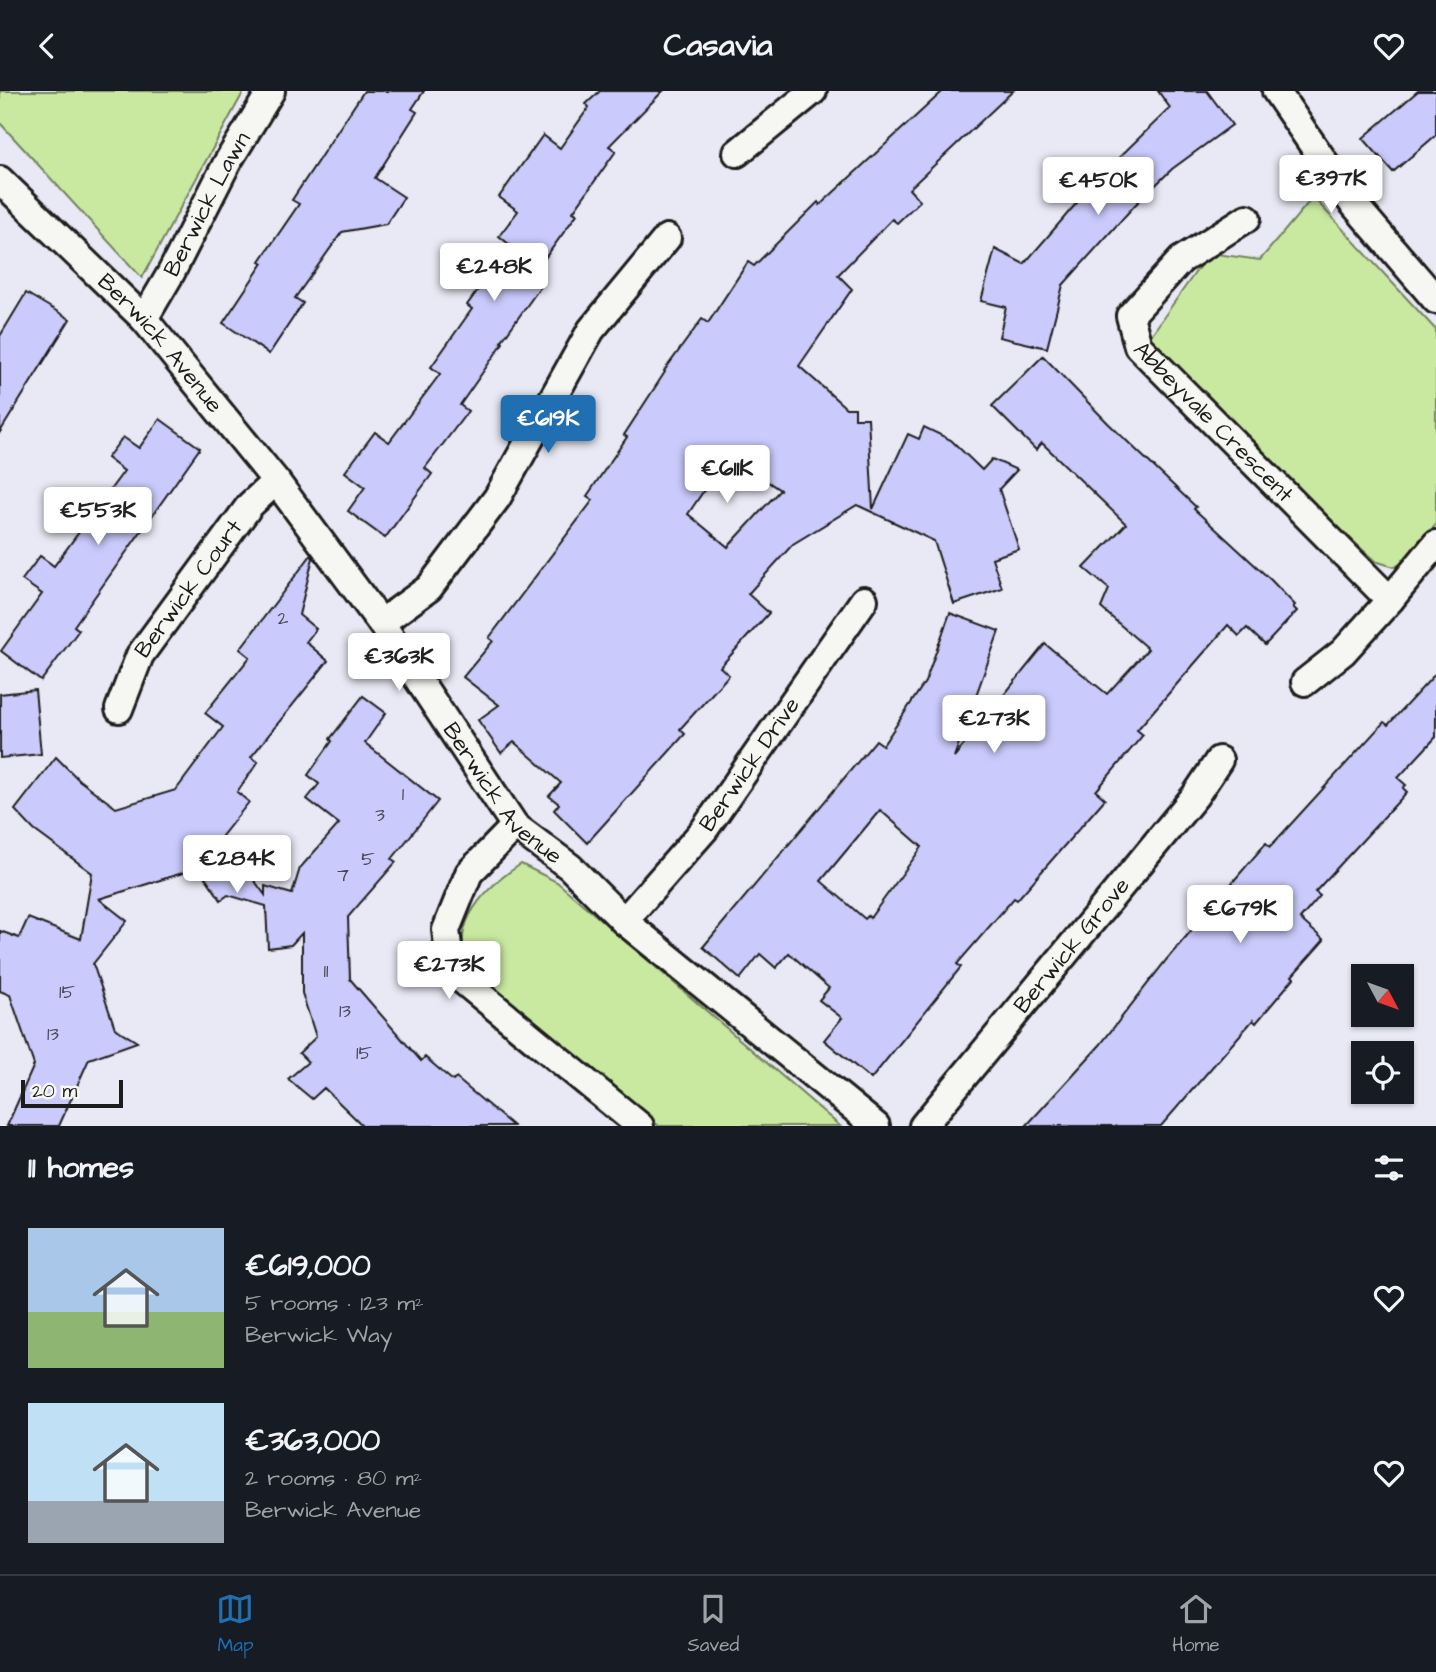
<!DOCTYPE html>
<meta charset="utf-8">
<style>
body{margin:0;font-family:"Architects Daughter",sans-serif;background:#20242c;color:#f1f3f6;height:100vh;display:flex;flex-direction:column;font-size:26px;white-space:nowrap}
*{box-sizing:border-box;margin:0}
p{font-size:23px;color:#9ea1a6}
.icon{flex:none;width:38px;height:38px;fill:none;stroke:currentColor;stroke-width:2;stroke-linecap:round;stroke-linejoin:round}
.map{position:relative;height:1035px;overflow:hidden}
.details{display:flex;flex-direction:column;background:#171b24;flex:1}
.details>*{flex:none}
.needle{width:46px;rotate:131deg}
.controls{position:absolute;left:1351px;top:873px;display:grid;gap:14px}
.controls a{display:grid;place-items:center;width:63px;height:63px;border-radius:0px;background:#171b24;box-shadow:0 2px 5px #0004;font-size:35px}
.scale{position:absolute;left:21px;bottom:18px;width:102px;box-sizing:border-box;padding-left:7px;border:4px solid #1c1c1c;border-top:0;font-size:19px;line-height:24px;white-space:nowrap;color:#1c1c1c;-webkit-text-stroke:5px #f6f6f2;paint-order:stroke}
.price{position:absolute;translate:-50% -60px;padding:0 16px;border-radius:7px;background:#fff;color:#222;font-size:23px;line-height:46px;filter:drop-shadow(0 2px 4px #0008)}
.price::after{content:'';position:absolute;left:50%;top:42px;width:21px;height:16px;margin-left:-10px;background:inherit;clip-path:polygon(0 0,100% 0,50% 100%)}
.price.current{background:#1f6fb2;color:#fff}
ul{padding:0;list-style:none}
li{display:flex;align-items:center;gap:21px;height:175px;padding:0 28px}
li span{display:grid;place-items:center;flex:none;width:196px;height:140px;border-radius:0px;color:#555}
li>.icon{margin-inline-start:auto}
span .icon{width:84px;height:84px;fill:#fffc;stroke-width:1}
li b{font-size:30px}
h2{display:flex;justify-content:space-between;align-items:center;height:84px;padding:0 28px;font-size:30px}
header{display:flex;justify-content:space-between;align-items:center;height:91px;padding:0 28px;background:#171b24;font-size:32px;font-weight:800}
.menu{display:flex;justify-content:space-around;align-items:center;height:98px;border-top:2px solid #363941;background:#171b24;font-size:19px;color:#9ea1a6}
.menu a{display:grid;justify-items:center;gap:4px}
.menu .current{color:#1f6fb2}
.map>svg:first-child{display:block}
.green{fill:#c9e9a1;stroke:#72825e;stroke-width:2}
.building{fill:#cacafc;stroke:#1c1c1c;stroke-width:2;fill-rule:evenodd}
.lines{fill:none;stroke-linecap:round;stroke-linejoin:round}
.minor-casing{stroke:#1c1c1c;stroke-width:32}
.minor{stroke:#f6f6f2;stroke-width:26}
.labels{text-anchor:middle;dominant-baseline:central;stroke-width:6;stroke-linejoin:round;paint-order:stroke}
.number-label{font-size:19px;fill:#484854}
.street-label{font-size:23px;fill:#1c1c1c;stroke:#f6f6f2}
</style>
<header><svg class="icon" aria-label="back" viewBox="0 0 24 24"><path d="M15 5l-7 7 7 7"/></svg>Casavia<svg class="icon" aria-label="heart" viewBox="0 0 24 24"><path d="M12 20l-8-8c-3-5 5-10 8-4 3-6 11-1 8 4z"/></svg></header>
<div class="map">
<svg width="1436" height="1035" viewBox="0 0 1436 1035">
<rect width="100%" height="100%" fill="#e9e9f5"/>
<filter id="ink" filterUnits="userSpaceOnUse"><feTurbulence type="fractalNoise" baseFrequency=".0143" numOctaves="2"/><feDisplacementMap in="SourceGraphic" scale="14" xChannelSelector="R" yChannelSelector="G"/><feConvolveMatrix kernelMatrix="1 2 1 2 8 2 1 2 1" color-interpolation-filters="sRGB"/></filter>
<g filter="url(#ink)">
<g class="green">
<path d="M0,0H244L142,187L0,32Z"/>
<path d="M1313,106L1436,239V433L1408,470L1394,476L1375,470L1142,257L1209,162L1260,169Z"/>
<path d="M521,773L557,791L840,1035H659L479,889C439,844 481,799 521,773Z"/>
</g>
<g class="building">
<path d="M364,0H424L412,18L417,21L375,87L404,106L386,133L342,141L295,207L303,212L269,263L223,232L263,172L260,170L299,113L292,109Z"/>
<path d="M600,0H663L609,55L616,60L573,121L577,123L532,185L543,192L501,251L503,252L460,314L468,320L425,377L432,383L385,447L348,420L365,396L345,381L375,341L389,351L440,283L431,276L472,218L467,214L510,154L499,145L518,120L499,106L543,44L560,57L589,16L586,13Z"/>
<path d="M943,0H1013L909,98L920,110L897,132L892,128L838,184L852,198L799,275L846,317H855V327H868L873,418L908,343L919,348L924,336L951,349L982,379L992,368L1017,379L999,398L1019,458L992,467L1002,497L954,513L934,450L857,414L793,453L748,503L769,522L720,576L729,584L680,638L685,643L587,752L554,719L559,713L549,705L561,692L514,651L501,662L478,629L499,614L463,586L493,550L489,547L593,409L587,405L627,346L624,344L665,281L664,280L702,228L708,232L748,171L754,175L818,111L820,114ZM728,364L780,399L728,456L688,423Z"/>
<path d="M1158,0H1207L1232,34L1172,78L1134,115L1063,194L1047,257L999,246L1006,216L981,210L995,158L1024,173L1100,85L1170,17Z"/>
<path d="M1418,0H1436V44L1393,81L1363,47Z"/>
<path d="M26,202L70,228L0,341V245Z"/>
<path d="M1043,265L1108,332L1196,416L1194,418L1271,489L1295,514L1293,516L1297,520L1265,554L1247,537L1239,545L1228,534L1137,639L1143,644L1096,700L1105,708L1017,809L1014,807L957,873L961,876L871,988L824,949L842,927L819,909L829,897L789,862L776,877L760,863L740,888L703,856L876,649L883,654L925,591L950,522L999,540L954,666L1045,553L1107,603L1148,558L1101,517L1109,498L1084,477L1126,433L1042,352L1036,359L992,315ZM880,719L922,756L870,827L868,825L865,828L821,790Z"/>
<path d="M160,328L200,357L74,535L79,539L41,590L1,560L42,503L22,489L40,465L54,475L124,380L107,367L123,346L139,357Z"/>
<path d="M311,464L313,467L299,524L316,538L306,551L328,570L251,666L258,671L237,701L249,711L222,745L265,804V795L292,803L300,777L339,733L307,708L319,693L308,684L332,650L330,648L363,605L386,622L365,652L438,710L392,768L396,771L348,826L350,888L421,970L425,966L453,990L456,987L513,1035H363L324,997L312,1008L288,988L308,971L299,962L316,946L302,902V842L291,854L268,857L266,815L228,804L221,809L199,777L99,808L127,830L93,873L115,937L137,951L89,968L59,1035H7L34,974L10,904L0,900V840L19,847L28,827L81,848L92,782L34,739L15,719L56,666L79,689L116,717L176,699L223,636L205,622L250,566L240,558Z"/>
<path d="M1436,582V646L1398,687L1406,694L1403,697L1407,701L1315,801L1320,805L1300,828L1324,849L1292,885L1294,887L1256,932L1253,929L1161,1035H1026L1100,954L1167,868L1266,752L1270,756L1384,631L1388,634Z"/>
<path d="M35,599L41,663L0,667V603Z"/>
</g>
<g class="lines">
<g class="minor-casing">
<g id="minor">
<path d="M1276,0L1351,110L1436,209"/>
<path d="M737,62L813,0"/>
<path id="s1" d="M0,89L144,228L276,390L381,532L515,735L570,776L624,830L876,1035"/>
<path id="s2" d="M1247,127L1181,169L1130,225L1138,255L1390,509"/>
<path id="s3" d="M144,228L171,182L227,72L271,0"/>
<path d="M381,532L429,497L497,407L591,239L667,147"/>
<path d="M1305,591L1343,561L1390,509L1436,453"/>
<path id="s4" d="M119,618L140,564L250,414L276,390"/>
<path d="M515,735L469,782L446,839L451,880L640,1035"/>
<path id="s5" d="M624,830L704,739L864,509"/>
<path id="s6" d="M923,1035L1195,705L1219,669"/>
</g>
</g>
<use href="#minor" class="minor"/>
</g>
</g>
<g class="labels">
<g class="number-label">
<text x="283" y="527">2</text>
<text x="403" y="703">1</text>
<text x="380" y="724">3</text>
<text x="368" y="768">5</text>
<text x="343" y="784">7</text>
<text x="326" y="880">11</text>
<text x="67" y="901">15</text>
<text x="345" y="920">13</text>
<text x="53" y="943">13</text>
<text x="364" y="962">15</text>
</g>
<g class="street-label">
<text stroke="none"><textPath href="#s3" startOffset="131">Berwick Lawn</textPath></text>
<text stroke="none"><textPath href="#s1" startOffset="229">Berwick Avenue</textPath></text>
<text stroke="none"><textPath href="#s2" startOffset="292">Abbeyvale Crescent</textPath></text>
<text stroke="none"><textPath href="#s4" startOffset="140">Berwick Court</textPath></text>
<text stroke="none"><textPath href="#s5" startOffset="201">Berwick Drive</textPath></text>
<text stroke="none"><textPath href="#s1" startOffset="796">Berwick Avenue</textPath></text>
<text stroke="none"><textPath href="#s6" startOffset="234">Berwick Grove</textPath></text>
</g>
</g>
</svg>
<div class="controls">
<a><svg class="needle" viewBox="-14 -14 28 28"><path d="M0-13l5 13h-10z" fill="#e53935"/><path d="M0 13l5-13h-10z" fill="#9ea1a6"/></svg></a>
<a><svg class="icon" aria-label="locate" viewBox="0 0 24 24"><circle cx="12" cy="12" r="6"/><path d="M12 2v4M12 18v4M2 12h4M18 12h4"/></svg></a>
</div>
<div class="scale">20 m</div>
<b class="price" style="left:1331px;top:124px">€397K</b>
<b class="price" style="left:1098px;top:126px">€450K</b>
<b class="price" style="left:494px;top:212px">€248K</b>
<b class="price current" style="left:548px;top:364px">€619K</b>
<b class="price" style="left:727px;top:414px">€611K</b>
<b class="price" style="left:98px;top:456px">€553K</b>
<b class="price" style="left:399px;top:602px">€363K</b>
<b class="price" style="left:994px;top:664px">€273K</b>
<b class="price" style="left:237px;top:804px">€284K</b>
<b class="price" style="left:1240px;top:854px">€679K</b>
<b class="price" style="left:449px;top:910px">€273K</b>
</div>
<section class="details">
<h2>11 homes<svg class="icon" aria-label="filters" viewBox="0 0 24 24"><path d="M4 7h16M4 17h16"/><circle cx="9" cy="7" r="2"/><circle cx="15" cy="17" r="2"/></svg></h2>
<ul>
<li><span style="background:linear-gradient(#a9c7e8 60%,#8fb573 0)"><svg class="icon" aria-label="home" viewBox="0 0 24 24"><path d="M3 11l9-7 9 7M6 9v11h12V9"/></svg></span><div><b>€619,000</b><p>5 rooms · 123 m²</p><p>Berwick Way</p></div><svg class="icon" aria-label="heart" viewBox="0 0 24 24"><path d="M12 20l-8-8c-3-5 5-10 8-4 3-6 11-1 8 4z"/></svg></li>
<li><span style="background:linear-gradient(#bfe0f5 70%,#9aa5b1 0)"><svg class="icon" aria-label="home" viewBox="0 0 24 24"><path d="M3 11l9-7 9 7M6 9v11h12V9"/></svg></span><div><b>€363,000</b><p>2 rooms · 80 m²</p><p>Berwick Avenue</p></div><svg class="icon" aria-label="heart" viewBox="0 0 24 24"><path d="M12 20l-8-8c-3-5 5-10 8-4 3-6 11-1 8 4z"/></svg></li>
</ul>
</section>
<nav class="menu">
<a class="current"><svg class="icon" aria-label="map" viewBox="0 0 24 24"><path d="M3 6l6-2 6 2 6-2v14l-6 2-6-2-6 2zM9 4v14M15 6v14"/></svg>Map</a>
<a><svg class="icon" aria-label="saved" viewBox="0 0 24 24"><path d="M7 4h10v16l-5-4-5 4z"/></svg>Saved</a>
<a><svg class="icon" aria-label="home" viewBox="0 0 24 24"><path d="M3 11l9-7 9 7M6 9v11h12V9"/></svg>Home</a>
</nav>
